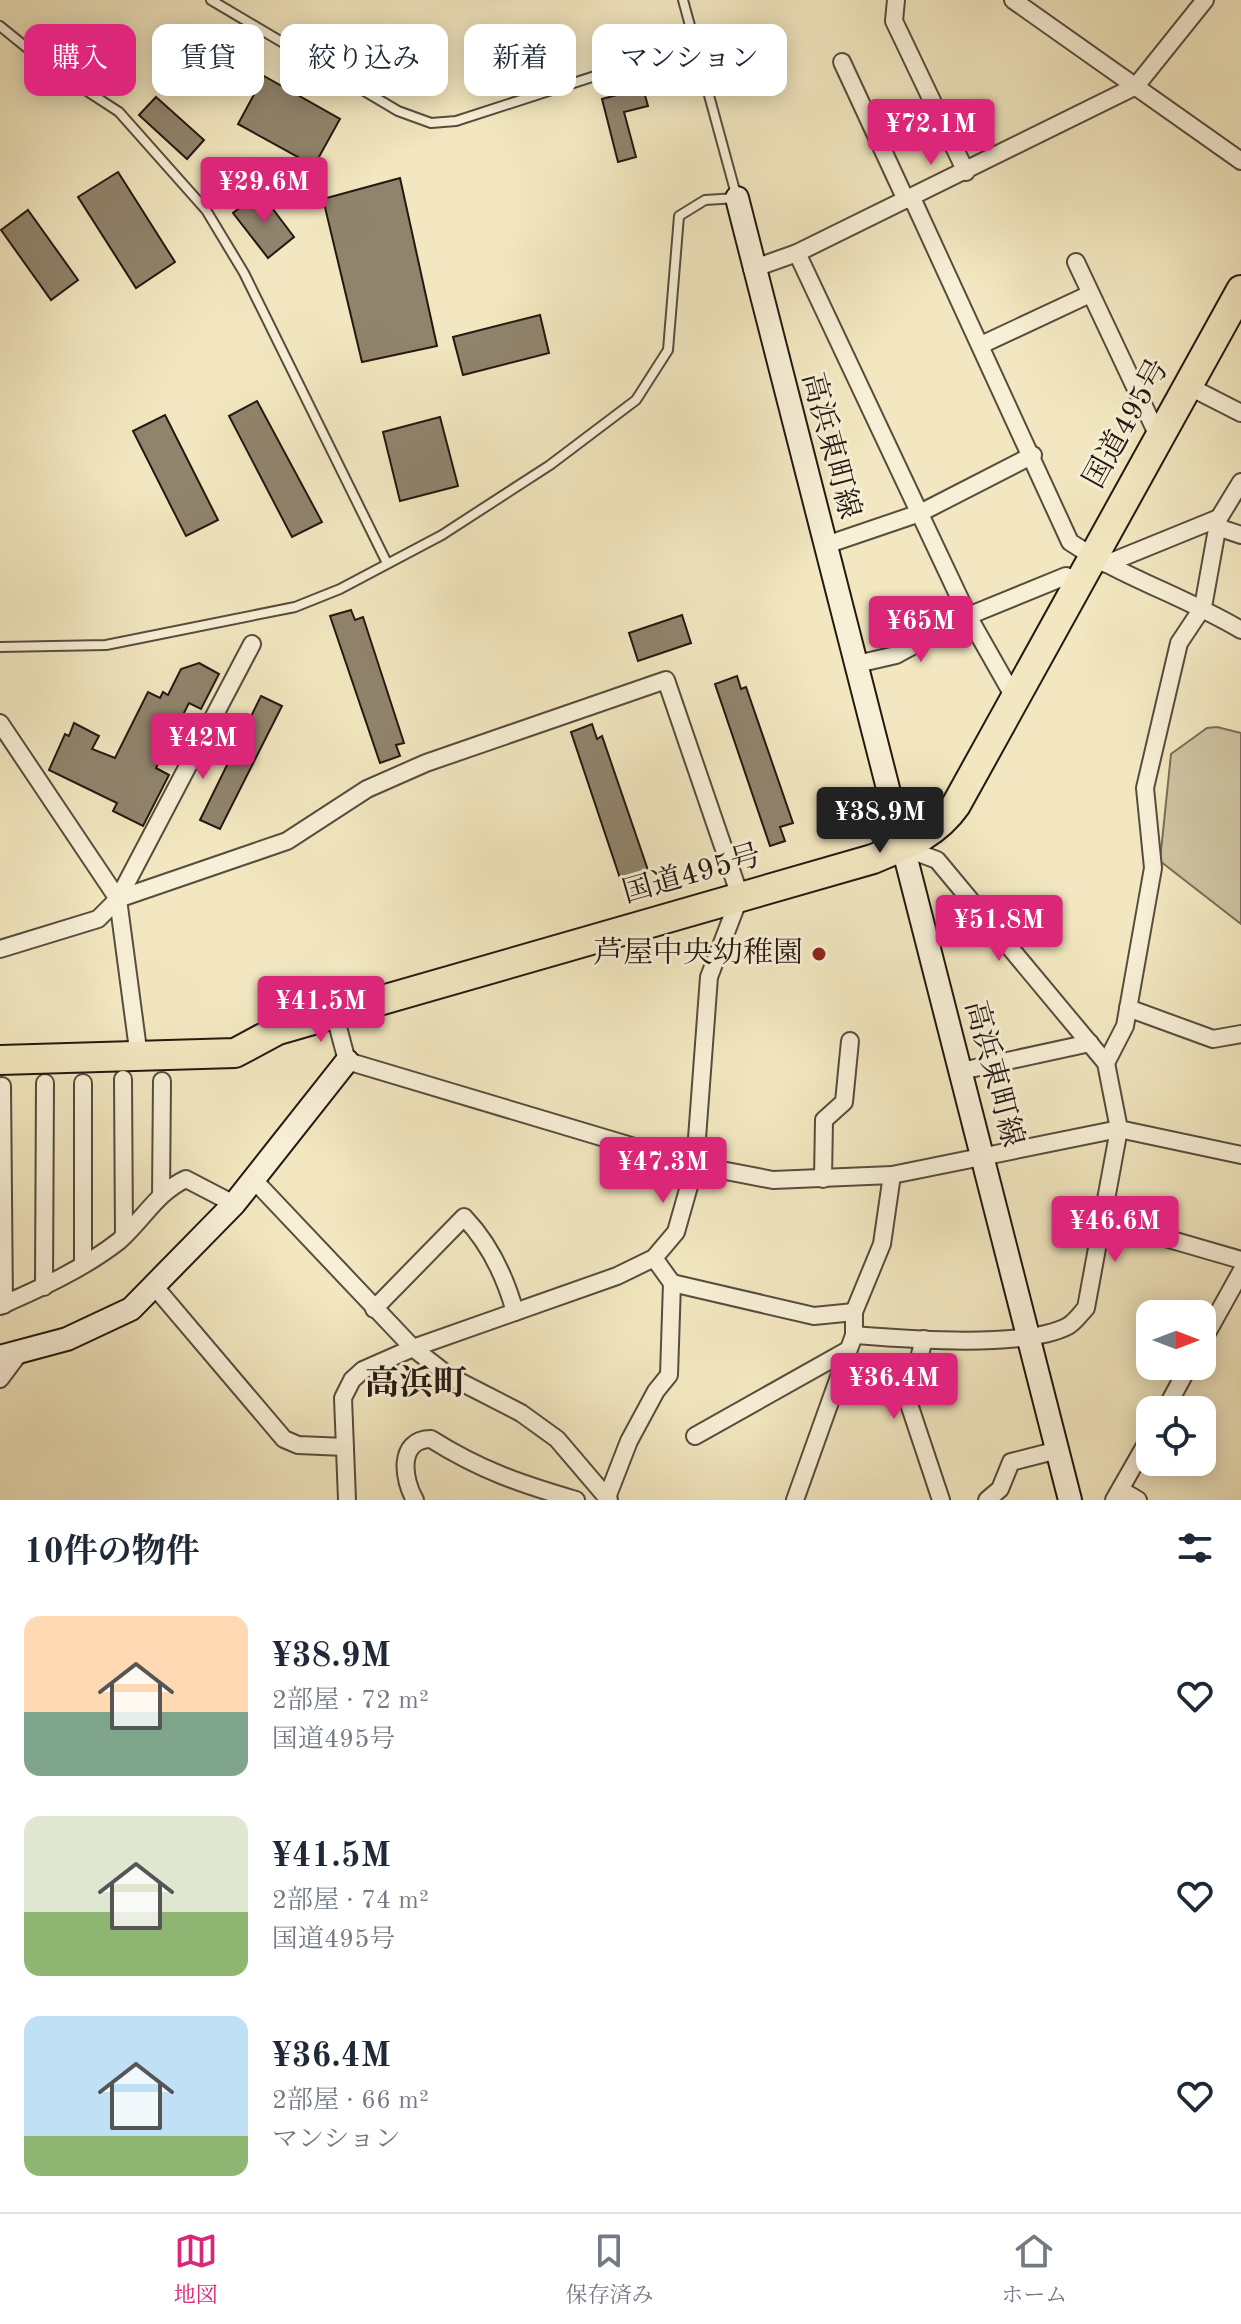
<!DOCTYPE html>
<html lang="ja">
<meta charset="utf-8">
<style>
body{margin:0;font-family:"Old Standard TT","Noto Serif JP",serif;background:#f6f6f7;color:#1f2937;height:100vh;display:flex;flex-direction:column;font-size:30px;white-space:nowrap}
*{box-sizing:border-box;margin:0}
p{font-size:26px;color:#747a83}
.icon{flex:none;width:44px;height:44px;fill:none;stroke:currentColor;stroke-width:2;stroke-linecap:round;stroke-linejoin:round}
.map{position:relative;height:1500px;overflow:hidden}
.sheet{display:flex;flex-direction:column;background:#fff;flex:1}
.sheet>*{flex:none}
.guide{position:absolute;left:24px;top:24px;width:800px;height:72px;display:flex;gap:16px}
.needle{width:52px;rotate:90deg}
.buttons{position:absolute;left:1136px;top:1300px;display:grid;gap:16px}
.buttons a{display:grid;place-items:center;width:80px;height:80px;border-radius:16px;background:#fff;box-shadow:0 4px 20px #0003;font-size:40px}
.price{position:absolute;translate:-50% -68px;padding:0 18px;border-radius:8px;background:#db2777;color:#fff;font-size:26px;line-height:52px;filter:drop-shadow(0 2px 4px #0008)}
.price::after{content:'';position:absolute;left:50%;top:48px;width:24px;height:18px;margin-left:-12px;background:inherit;clip-path:polygon(0 0,100% 0,50% 100%)}
.price.selected{background:#222;color:#fff}
ul{padding:0;list-style:none}
li{display:flex;align-items:center;gap:24px;height:200px;padding:0 24px}
li span{display:grid;place-items:center;flex:none;width:224px;height:160px;border-radius:16px;color:#555}
li>.icon{margin-inline-start:auto}
span .icon{width:96px;height:96px;fill:#fffc;stroke-width:1}
li b{font-size:34px}
h2{display:flex;justify-content:space-between;align-items:center;height:96px;padding:0 24px;font-size:34px}
.chip{padding:0 28px;border-radius:16px;background:#fff;box-shadow:0 4px 20px #0003;font-size:28px;line-height:72px}
.chip.selected{background:#db2777;color:#fff}
.menu{display:flex;justify-content:space-around;align-items:center;height:112px;border-top:2px solid #e0e1e3;background:#fff;font-size:22px;color:#747a83}
.menu a{display:grid;justify-items:center;gap:4px}
.menu .selected{color:#db2777}
.map>svg:first-child{display:block}
.green{fill:#cfc4a2;stroke:#7a6e5a;stroke-width:2}
.building{fill:#90846c;stroke:#251812;stroke-width:2}
.lines{fill:none;stroke-linecap:round;stroke-linejoin:round}
.lane-casing{stroke:#584c3e;stroke-width:12}
.street-casing{stroke:#584c3e;stroke-width:20}
.secondary-casing{stroke:#251812;stroke-width:26}
.highway-casing{stroke:#251812;stroke-width:32}
.lane{stroke:#f7efd6;stroke-width:8}
.street{stroke:#f7efd6;stroke-width:16}
.secondary{stroke:#f7efd6;stroke-width:22}
.highway{stroke:#f2e7c0;stroke-width:28}
.poi-dot{fill:#8f2418;stroke:#f7efd6;stroke-width:3}
.labels{text-anchor:middle;dominant-baseline:central;stroke-width:6;stroke-linejoin:round;paint-order:stroke}
.street-label{font-size:30px;fill:#251812;stroke:#f7efd6}
.poi-label{font-size:30px;fill:#251812;stroke:#f7efd6;text-anchor:end}
.quarter-label{font-size:34px;font-weight:bold;fill:#251812;stroke:#f7efd6}
</style>
<div class="map">
<svg width="1241" height="1500" viewBox="0 0 1241 1500">
<rect width="100%" height="100%" fill="#f2e7c0"/>
<filter id="stains"><feTurbulence type="fractalNoise" baseFrequency=".0025" numOctaves="4"/><feColorMatrix values="0 0 0 0 .2 0 0 0 0 .09 0 0 0 0 .02 0 0 0 .5 -.17"/></filter>
<radialGradient id="worn" r=".72"><stop offset=".6" stop-color="#630" stop-opacity="0"/><stop offset="1" stop-color="#630" stop-opacity=".3"/></radialGradient>
<path class="green" d="M1217,727L1241,733V924L1160,861L1171,754L1207,728Z"/>
<g class="building">
<path d="M264,76L340,119L314,166L238,124Z"/>
<path d="M643,88L648,106L624,112L636,157L618,162L602,99Z"/>
<path d="M156,97L204,140L187,159L139,115Z"/>
<path d="M118,172L175,262L136,288L78,197Z"/>
<path d="M400,178L437,346L362,362L323,199Z"/>
<path d="M260,192L294,237L268,258L233,213Z"/>
<path d="M28,210L78,280L51,300L1,230Z"/>
<path d="M540,315L549,353L463,375L453,337Z"/>
<path d="M257,401L322,522L292,537L229,416Z"/>
<path d="M165,415L218,520L186,536L133,431Z"/>
<path d="M440,417L458,486L400,501L383,432Z"/>
<path d="M351,610L355,620L363,617L404,743L396,745L400,756L380,763L330,616Z"/>
<path d="M682,615L691,643L638,661L629,633Z"/>
<path d="M199,663L219,674L201,709L189,703L156,768L169,775L143,826L113,811L117,803L49,770L65,734L69,736L74,723L99,736L92,749L115,758L148,692L160,698L163,692L168,695L181,669Z"/>
<path d="M737,676L741,689L746,687L793,823L780,827L785,841L770,846L715,684Z"/>
<path d="M261,696L282,706L220,829L200,820Z"/>
<path d="M592,724L597,739L602,736L649,873L644,876L648,890L626,896L571,732Z"/>
</g>
<g class="lines">
<g class="lane-casing">
<g id="lane">
<path d="M211,0L398,111L431,123L456,121L694,44"/>
<path d="M0,26L53,69L119,112L206,210L244,273L387,563"/>
<path d="M0,647L106,645L295,607L340,589L442,535L550,465L636,400L668,350L679,216L705,200L737,198L683,0"/>
</g>
</g>
<g class="street-casing">
<g id="street">
<path d="M896,0L894,21L966,172"/>
<path d="M1013,0L1241,161"/>
<path d="M842,62L906,200"/>
<path d="M912,198L1070,542C1124,578 1186,597 1241,630"/>
<path d="M797,253L968,616L1014,697"/>
<path d="M1076,262L1159,438"/>
<path d="M752,269L797,253L1136,86L1205,0"/>
<path d="M981,345L1090,294"/>
<path d="M1188,386L1241,413"/>
<path d="M1217,527L1241,535"/>
<path d="M826,545L920,513L1033,455"/>
<path d="M1106,564L1219,518"/>
<path d="M857,664L896,655L968,616L1066,576L1078,583"/>
<path d="M0,723L118,899L139,1057"/>
<path d="M118,899L287,841L367,789L426,763L666,680L740,896L709,977L695,1165L676,1232L654,1258L617,1276L413,1348L363,1370L352,1380L343,1398L347,1500"/>
<path d="M0,949L98,919L118,899L252,644"/>
<path d="M1128,1008L1213,1039L1241,1034"/>
<path d="M335,1016L347,1061L695,1165L773,1180L892,1175L1119,1129L1241,1155"/>
<path d="M1106,1063L1125,1026L1153,868L1145,788L1179,643L1203,607L1219,518L1241,482"/>
<path d="M961,1071L1090,1043"/>
<path d="M123,1079L124,1235"/>
<path d="M83,1083V1264"/>
<path d="M2,1086L4,1305"/>
<path d="M823,1179L824,1120L844,1102L850,1041"/>
<path d="M254,1180L413,1348L449,1376L521,1413L557,1439L609,1500"/>
<path d="M161,1195L162,1081"/>
<path d="M1103,1220L1241,1260"/>
<path d="M672,1283L814,1316L854,1312"/>
<path d="M44,1287L45,1083"/>
<path d="M155,1287L284,1439L298,1445L345,1447"/>
<path d="M0,1306C41,1288 83,1269 119,1241C143,1220 157,1192 186,1179L234,1204"/>
<path d="M374,1309L464,1217C490,1244 505,1276 515,1312"/>
<path d="M854,1335C904,1339 1025,1349 1068,1326C1075,1322 1081,1313 1086,1308L1119,1129L1106,1063L937,860L902,847"/>
<path d="M924,1339L908,1401L941,1500"/>
<path d="M1202,1342L1241,1272"/>
<path d="M0,1379L21,1351"/>
<path d="M1165,1410L1189,1366"/>
<path d="M695,1436L848,1350"/>
<path d="M1121,1490L1138,1500"/>
<path d="M608,1495L629,1441L656,1391L669,1375L672,1283L654,1258"/>
<path d="M415,1500C403,1480 397,1439 431,1439C480,1470 521,1484 576,1500"/>
<path d="M795,1500L854,1335V1312L882,1244L892,1175"/>
<path d="M987,1500L1000,1489L1011,1462L1058,1450"/>
<path d="M1114,1500L1150,1437"/>
</g>
</g>
<g class="secondary-casing">
<g id="secondary">
<path d="M737,198L1070,1500"/>
<path d="M0,1357L67,1339L131,1309L234,1204L347,1061"/>
</g>
</g>
<g class="highway-casing">
<path id="highway" d="M0,1060L235,1053L278,1030L873,859C906,845 935,835 956,805L1241,290"/>
</g>
<use href="#lane" class="lane"/>
<use href="#street" class="street"/>
<use href="#secondary" class="secondary"/>
<use href="#highway" class="highway"/>
</g>
<circle class="poi-dot" cx="819" cy="954" r="8"/>
<g class="labels">
<g class="street-label">
<text transform="translate(1127 424) rotate(-61)">国道495号</text>
<text transform="translate(830 446) rotate(75)">高浜東町線</text>
<text transform="translate(692 875) rotate(-16)">国道495号</text>
<text transform="translate(993 1074) rotate(75)">高浜東町線</text>
</g>
<g class="poi-label">
<text x="803" y="954">芦屋中央幼稚園</text>
</g>
<g class="quarter-label">
<text x="416" y="1385">高浜町</text>
</g>
</g>
<rect width="100%" height="100%" filter="url(#stains)"/>
<rect width="100%" height="100%" fill="url(#worn)"/>
</svg>
<div class="buttons">
<a><svg class="needle" viewBox="-14 -14 28 28"><path d="M0-13l5 13h-10z" fill="#e53935"/><path d="M0 13l5-13h-10z" fill="#747a83"/></svg></a>
<a><svg class="icon" aria-label="locate" viewBox="0 0 24 24"><circle cx="12" cy="12" r="6"/><path d="M12 2v4M12 18v4M2 12h4M18 12h4"/></svg></a>
</div>
<b class="price" style="left:931px;top:167px">¥72.1M</b>
<b class="price" style="left:264px;top:225px">¥29.6M</b>
<b class="price" style="left:921px;top:664px">¥65M</b>
<b class="price" style="left:203px;top:781px">¥42M</b>
<b class="price selected" style="left:880px;top:855px">¥38.9M</b>
<b class="price" style="left:999px;top:963px">¥51.8M</b>
<b class="price" style="left:321px;top:1044px">¥41.5M</b>
<b class="price" style="left:663px;top:1205px">¥47.3M</b>
<b class="price" style="left:1115px;top:1264px">¥46.6M</b>
<b class="price" style="left:894px;top:1421px">¥36.4M</b>
<div class="guide">
<a class="chip selected">購入</a>
<a class="chip">賃貸</a>
<a class="chip">絞り込み</a>
<a class="chip">新着</a>
<a class="chip">マンション</a>
</div>
</div>
<section class="sheet">
<h2>10件の物件<svg class="icon" aria-label="filters" viewBox="0 0 24 24"><path d="M4 7h16M4 17h16"/><circle cx="9" cy="7" r="2"/><circle cx="15" cy="17" r="2"/></svg></h2>
<ul>
<li><span style="background:linear-gradient(#ffd9b3 60%,#7fa58c 0)"><svg class="icon" aria-label="home" viewBox="0 0 24 24"><path d="M3 11l9-7 9 7M6 9v11h12V9"/></svg></span><div><b>¥38.9M</b><p>2部屋 · 72 m²</p><p>国道495号</p></div><svg class="icon" aria-label="heart" viewBox="0 0 24 24"><path d="M12 20l-8-8c-3-5 5-10 8-4 3-6 11-1 8 4z"/></svg></li>
<li><span style="background:linear-gradient(#dfe7d0 60%,#8fb573 0)"><svg class="icon" aria-label="home" viewBox="0 0 24 24"><path d="M3 11l9-7 9 7M6 9v11h12V9"/></svg></span><div><b>¥41.5M</b><p>2部屋 · 74 m²</p><p>国道495号</p></div><svg class="icon" aria-label="heart" viewBox="0 0 24 24"><path d="M12 20l-8-8c-3-5 5-10 8-4 3-6 11-1 8 4z"/></svg></li>
<li><span style="background:linear-gradient(#bfe0f5 75%,#8fb573 0)"><svg class="icon" aria-label="home" viewBox="0 0 24 24"><path d="M3 11l9-7 9 7M6 9v11h12V9"/></svg></span><div><b>¥36.4M</b><p>2部屋 · 66 m²</p><p>マンション</p></div><svg class="icon" aria-label="heart" viewBox="0 0 24 24"><path d="M12 20l-8-8c-3-5 5-10 8-4 3-6 11-1 8 4z"/></svg></li>
</ul>
</section>
<nav class="menu">
<a class="selected"><svg class="icon" aria-label="map" viewBox="0 0 24 24"><path d="M3 6l6-2 6 2 6-2v14l-6 2-6-2-6 2zM9 4v14M15 6v14"/></svg>地図</a>
<a><svg class="icon" aria-label="saved" viewBox="0 0 24 24"><path d="M7 4h10v16l-5-4-5 4z"/></svg>保存済み</a>
<a><svg class="icon" aria-label="home" viewBox="0 0 24 24"><path d="M3 11l9-7 9 7M6 9v11h12V9"/></svg>ホーム</a>
</nav>
